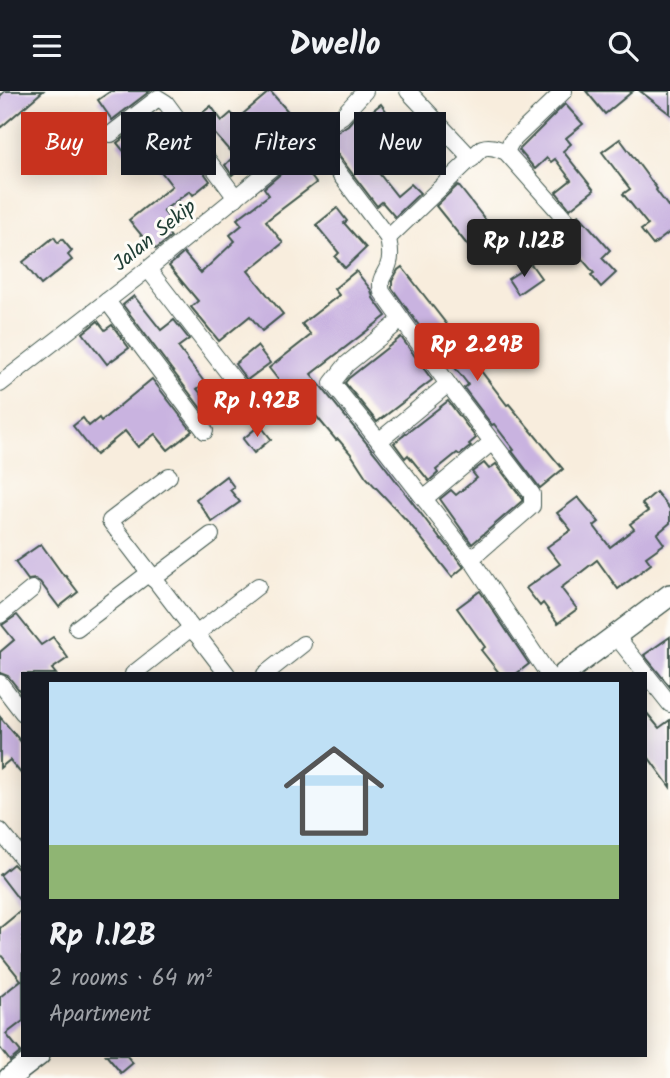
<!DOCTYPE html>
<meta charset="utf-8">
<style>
body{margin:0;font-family:Kalam,sans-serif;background:#20242c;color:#f1f3f6;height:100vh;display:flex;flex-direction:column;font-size:26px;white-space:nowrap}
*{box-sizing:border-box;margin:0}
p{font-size:23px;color:#9ea1a6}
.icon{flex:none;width:38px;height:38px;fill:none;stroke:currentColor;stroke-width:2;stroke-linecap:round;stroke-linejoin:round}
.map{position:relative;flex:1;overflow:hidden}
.side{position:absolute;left:21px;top:581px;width:626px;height:385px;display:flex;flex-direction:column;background:#171b24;border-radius:0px;box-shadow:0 4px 18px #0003}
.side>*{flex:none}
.guide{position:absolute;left:21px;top:21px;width:628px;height:63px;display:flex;gap:14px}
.price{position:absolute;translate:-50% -60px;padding:0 16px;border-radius:7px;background:#c8321e;color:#fff;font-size:23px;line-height:46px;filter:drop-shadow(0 2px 4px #0008)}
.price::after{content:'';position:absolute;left:50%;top:42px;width:21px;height:16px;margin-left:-10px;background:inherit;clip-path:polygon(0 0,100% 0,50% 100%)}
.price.selected{background:#222;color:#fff}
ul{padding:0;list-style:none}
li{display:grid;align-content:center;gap:14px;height:371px;padding:0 28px}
li span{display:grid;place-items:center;height:217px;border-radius:0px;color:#555}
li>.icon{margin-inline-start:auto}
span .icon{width:126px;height:126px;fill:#fffc;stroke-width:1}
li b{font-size:30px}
.chip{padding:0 24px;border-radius:0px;background:#171b24;box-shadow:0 4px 18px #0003;font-size:24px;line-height:63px}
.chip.selected{background:#c8321e;color:#fff}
header{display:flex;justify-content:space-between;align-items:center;height:91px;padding:0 28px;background:#171b24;font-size:32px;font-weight:700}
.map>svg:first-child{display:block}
.building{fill:#c9b3e0}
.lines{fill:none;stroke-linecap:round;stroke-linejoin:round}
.minor-casing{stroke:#40574d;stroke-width:18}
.secondary-casing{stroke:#40574d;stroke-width:24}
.minor{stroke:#fff;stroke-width:16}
.secondary{stroke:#fff;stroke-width:21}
.labels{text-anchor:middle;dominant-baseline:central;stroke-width:6;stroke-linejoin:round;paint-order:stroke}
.street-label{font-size:21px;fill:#1f3d34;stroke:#fdfcf7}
</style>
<header><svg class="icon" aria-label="menu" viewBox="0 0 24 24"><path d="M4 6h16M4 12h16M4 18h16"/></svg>Dwello<svg class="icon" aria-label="search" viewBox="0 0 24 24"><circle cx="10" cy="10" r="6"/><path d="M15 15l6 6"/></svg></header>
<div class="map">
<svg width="670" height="987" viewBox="0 0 670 987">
<rect width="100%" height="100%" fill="#fdfcf7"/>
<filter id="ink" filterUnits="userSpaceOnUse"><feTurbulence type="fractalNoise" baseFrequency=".0143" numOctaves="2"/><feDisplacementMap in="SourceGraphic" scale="14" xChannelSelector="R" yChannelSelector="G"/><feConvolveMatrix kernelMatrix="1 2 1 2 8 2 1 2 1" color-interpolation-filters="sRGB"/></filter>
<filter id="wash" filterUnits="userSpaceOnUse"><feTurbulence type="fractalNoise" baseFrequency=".00686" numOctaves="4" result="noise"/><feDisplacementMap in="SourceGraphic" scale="28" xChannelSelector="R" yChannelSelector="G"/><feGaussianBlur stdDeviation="1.57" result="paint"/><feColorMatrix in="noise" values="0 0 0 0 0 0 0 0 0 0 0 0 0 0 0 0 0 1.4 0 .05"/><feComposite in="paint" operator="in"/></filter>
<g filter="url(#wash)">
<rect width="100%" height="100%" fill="#f8eddd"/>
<g id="blocks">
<g class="building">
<path d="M5,0H43L0,37V5Z"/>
<path d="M111,0H150L112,29L98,9Z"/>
<path d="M270,0L298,32L273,53L271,50L232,84L225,74L234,65L208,35L200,41L192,30L211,15L222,30L231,22L237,28Z"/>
<path d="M586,0H633L605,23Z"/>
<path d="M640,0H670V23Z"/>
<path d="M381,13L404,44L370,71L397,105L411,93L420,102L395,126L382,111L377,115L326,48L348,34L354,27L358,31Z"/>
<path d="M565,13L583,33L566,47L571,53L563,60L594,99L570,118L556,101L571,89L555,68L551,71L547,67L535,78L519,59Z"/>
<path d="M131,41L148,64L135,74L117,52Z"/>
<path d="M178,46L210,90L193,104L190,100L163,120L176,135L168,142L171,146L156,158L152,154L151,156L129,129L172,95L150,66Z"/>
<path d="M620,48L657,98L656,99L670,118V141L653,154L641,139L648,134L623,103L630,98L602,61Z"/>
<path d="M300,71L316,92L266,130L283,152L248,180L283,223L262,240L250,225L219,250L191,216L198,210L169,175L184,162L201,182L235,150L230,144L242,134L237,128L269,104L264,97L284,80L286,82Z"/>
<path d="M458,94L492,137L469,156L436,115Z"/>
<path d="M337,117L347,130L344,132L366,157L345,177L335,166L339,162L316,134Z"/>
<path d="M579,124L610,159L602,167L616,182L601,196L591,184L594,182L559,141L561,139L566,142L575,140L579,135L577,125Z"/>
<path d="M54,146L58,152L62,148L72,160L68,164L72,169L41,194L23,171Z"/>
<path d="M531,173L541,187L518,203L508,188Z"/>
<path d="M402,176L476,271L475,272L507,314L509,313L563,378L540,397L512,360L514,359L494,333L492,334L464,297L468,294L467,292L452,273L449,276L392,197V190L398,179Z"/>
<path d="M356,180L371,199L373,207L386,225L311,283L377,365L441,449L442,448L463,475L464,476L452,486L409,432L366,386L351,363L338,348L336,349L293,297L288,301L269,277L311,244L302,233L339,204L334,198Z"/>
<path d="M134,205L161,239L174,229L189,248L178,256L205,292L197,298L214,318L206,324L123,214Z"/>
<path d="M98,230L105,239L112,234L129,257L107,273L83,242Z"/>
<path d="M401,246L432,289L377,331L345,292L349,287Z"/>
<path d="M257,255L270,272L247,289L235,273Z"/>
<path d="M152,288L192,340L168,359L155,343L138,356L125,340L96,364L73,335L83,327L89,335L99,327L101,330Z"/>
<path d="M448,310L476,347L469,353L471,355L460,364L457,362L436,379L438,382L429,390L408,364L405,367L394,352Z"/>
<path d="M260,334L271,348L254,362L243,348Z"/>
<path d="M484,372L489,378L496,373L522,407V410L472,453L440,408L451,399L456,404L477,387L472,381Z"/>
<path d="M226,385L234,396L230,399L240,411L212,431L196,408Z"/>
<path d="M656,401L670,418V432L657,443L664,453L646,466L651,473L618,498L597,469L561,497L577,518L558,532L543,512L540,515L526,497L560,473L547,456L571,439L557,422L578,406L599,431L594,435L610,456L634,438L630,433L648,420L642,413Z"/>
<path d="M41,453L64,485L65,484L78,501L59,516L40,491L35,488L28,489L15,471Z"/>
<path d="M480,500L529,573L516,583H500L481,559L485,556L457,517Z"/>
<path d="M17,524L41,554L53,546L68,567L52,578L56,583H23V604L8,585L0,582V561L14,549L2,534Z"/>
<path d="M670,546V596L644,564Z"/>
<path d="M646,621L659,637L670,629V696L646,663Z"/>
<path d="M0,626L23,653V685L10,669L0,677Z"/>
<path d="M13,773L23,783V814L0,784Z"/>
<path d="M23,818V930L6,943L21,961L10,970L0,957V906L21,889L0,863V837Z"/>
<path d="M106,964H126L133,972L121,982Z"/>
</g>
</g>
</g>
<g filter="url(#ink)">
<use href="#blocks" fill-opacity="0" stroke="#40574d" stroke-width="2"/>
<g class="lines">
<g class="minor-casing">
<g id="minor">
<path d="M408,0L472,68"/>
<path d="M111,43L158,7L166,12L236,107"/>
<path d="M311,45L388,147C389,155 392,163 389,172C386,185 378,185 382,201L448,293L532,403V415L471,468"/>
<path d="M506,61L511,51L564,0"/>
<path d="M388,147L482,57C491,54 498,58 506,61L569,132"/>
<path d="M148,178L250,310"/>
<path d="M107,210L205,340"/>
<path d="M401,229L347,273L332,292L379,350L471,468L548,583"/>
<path d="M0,293L148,178L311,45L342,25L365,0"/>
<path d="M379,350L448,293"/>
<path d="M169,385L110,430L227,583"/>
<path d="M425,407L492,351"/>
<path d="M153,488L211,444"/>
<path d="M0,524L32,498"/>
<path d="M77,537L149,482"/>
<path d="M196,543L258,495"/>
<path d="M616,545L670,613"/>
<path d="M133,583L191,537"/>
<path d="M265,583L303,553"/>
<path d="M0,592L23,622"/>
<path d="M0,740L23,768"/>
</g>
</g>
<g class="secondary-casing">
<g id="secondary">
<path d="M564,583L670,504"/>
<path d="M9,987L39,964"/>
</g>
</g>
<use href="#minor" class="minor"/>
<use href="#secondary" class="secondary"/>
</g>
</g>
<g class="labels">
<g class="street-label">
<text transform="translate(155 145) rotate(-39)">Jalan Sekip</text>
</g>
</g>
</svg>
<b class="price selected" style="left:524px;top:188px">Rp 1.12B</b>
<b class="price" style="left:477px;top:292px">Rp 2.29B</b>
<b class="price" style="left:257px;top:348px">Rp 1.92B</b>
<div class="guide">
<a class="chip selected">Buy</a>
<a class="chip">Rent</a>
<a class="chip">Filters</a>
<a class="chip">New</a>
</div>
<section class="side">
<ul>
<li><span style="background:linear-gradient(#bfe0f5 75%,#8fb573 0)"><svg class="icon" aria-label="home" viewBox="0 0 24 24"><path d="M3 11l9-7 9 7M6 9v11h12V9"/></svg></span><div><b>Rp 1.12B</b><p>2 rooms · 64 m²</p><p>Apartment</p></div></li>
</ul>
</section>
</div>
